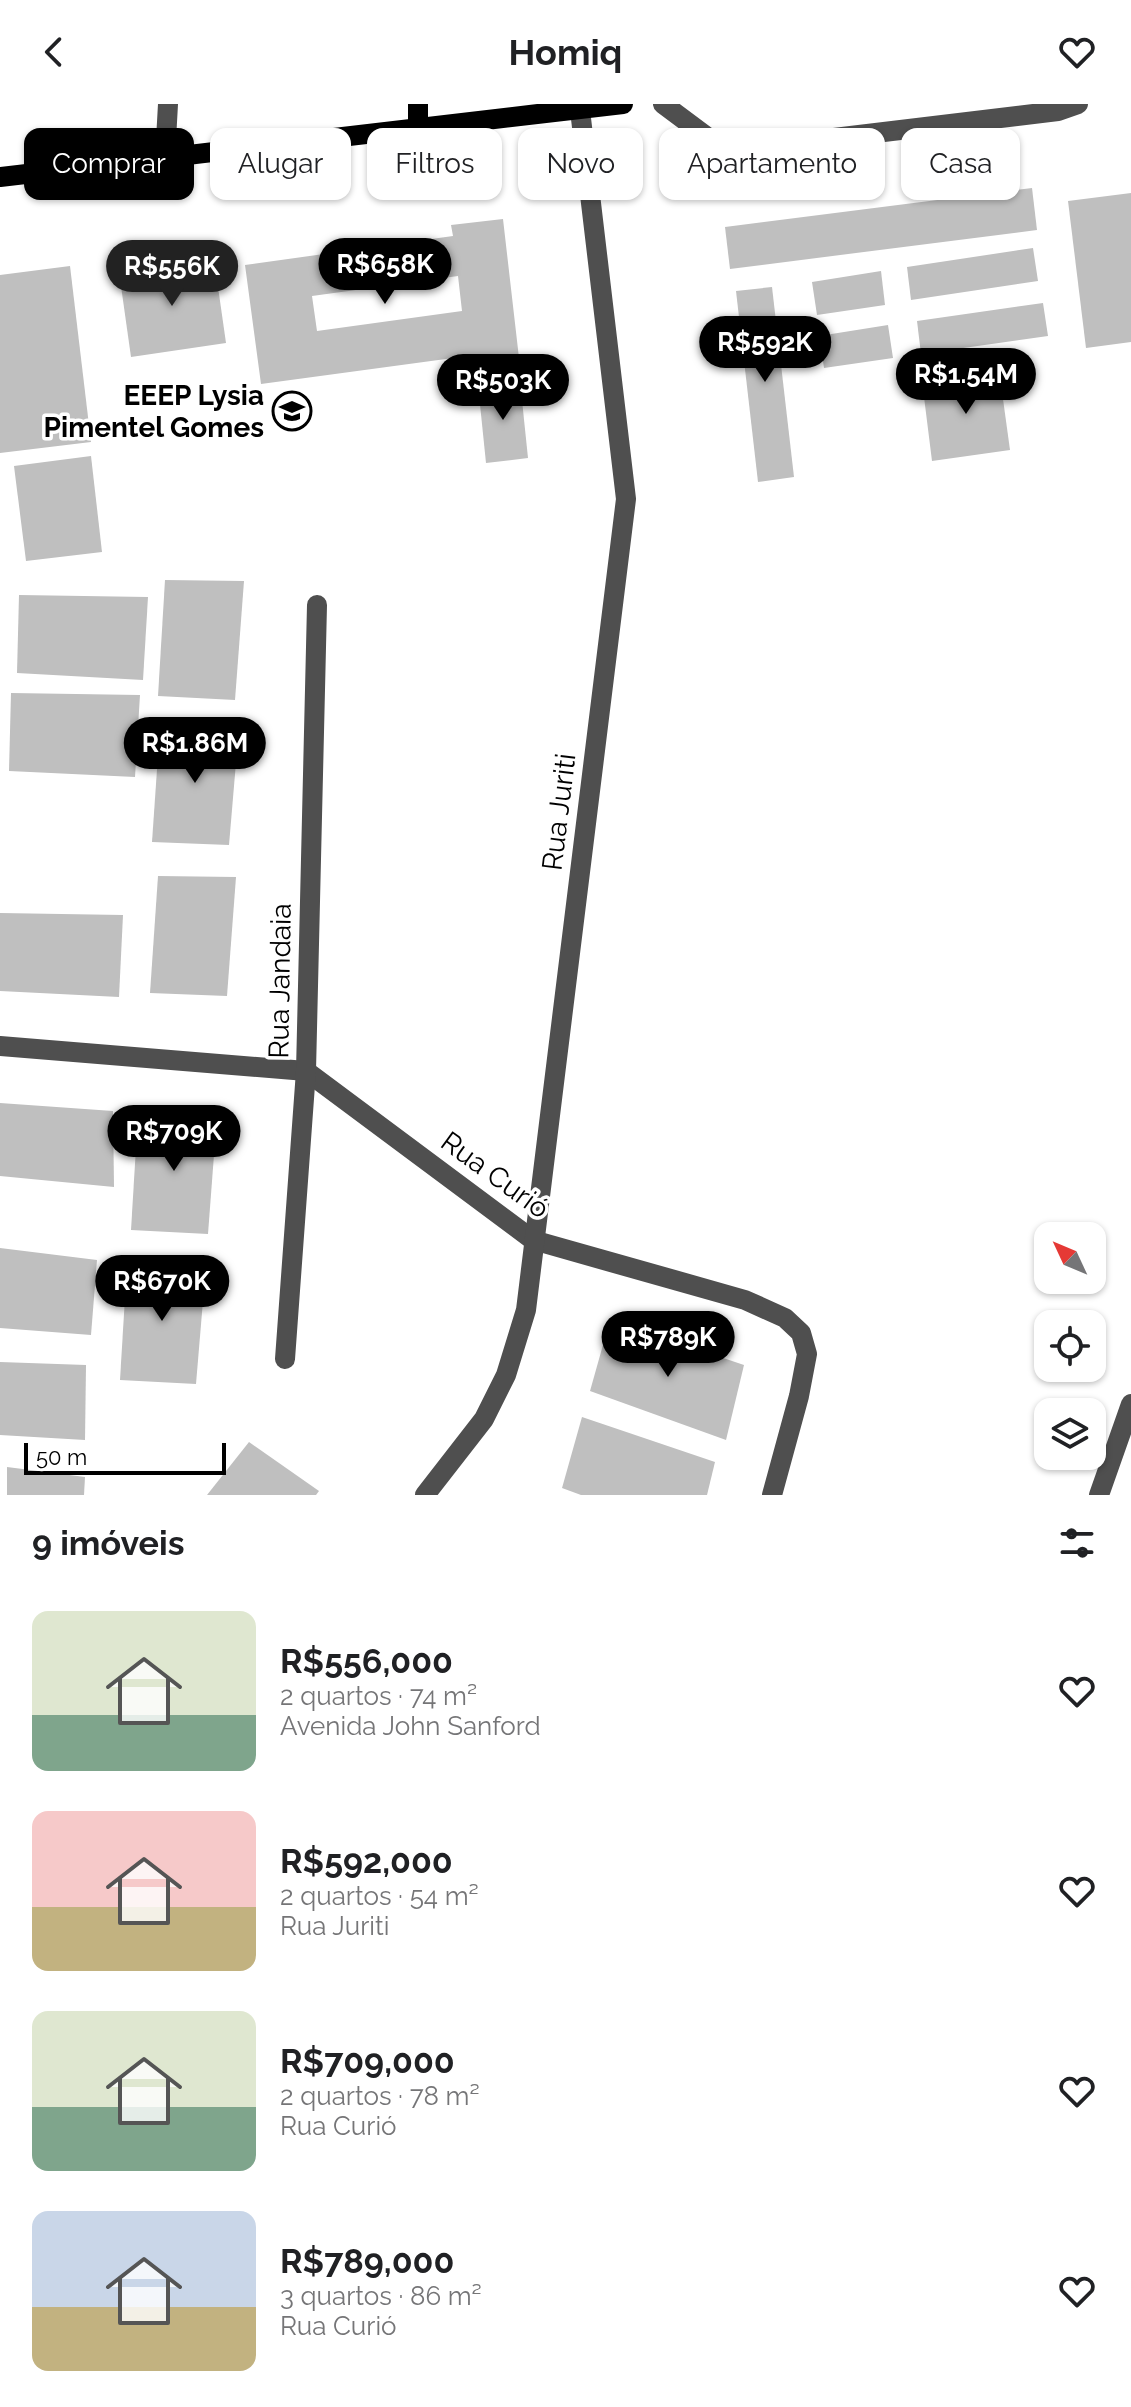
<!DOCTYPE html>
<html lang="pt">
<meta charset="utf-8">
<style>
body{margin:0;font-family:Raleway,sans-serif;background:#f6f6f6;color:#202124;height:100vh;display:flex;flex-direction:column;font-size:30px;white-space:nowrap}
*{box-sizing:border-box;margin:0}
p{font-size:26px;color:#757577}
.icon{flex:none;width:44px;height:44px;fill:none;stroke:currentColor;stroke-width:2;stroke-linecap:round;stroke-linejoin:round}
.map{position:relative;height:1391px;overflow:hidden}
.panel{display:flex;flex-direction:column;background:#fff;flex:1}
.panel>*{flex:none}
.guide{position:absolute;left:24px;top:24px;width:1084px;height:72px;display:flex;gap:16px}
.needle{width:52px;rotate:314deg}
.buttons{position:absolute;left:1034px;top:1118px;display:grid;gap:16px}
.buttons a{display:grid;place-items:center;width:72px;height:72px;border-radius:16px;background:#fff;box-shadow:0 2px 6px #0004;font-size:40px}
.scale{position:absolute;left:24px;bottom:20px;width:202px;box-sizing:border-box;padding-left:8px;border:4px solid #000;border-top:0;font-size:22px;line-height:28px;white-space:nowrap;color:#000;-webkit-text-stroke:6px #fff;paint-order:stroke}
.price{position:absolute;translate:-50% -68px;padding:0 18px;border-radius:28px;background:#000;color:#fff;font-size:26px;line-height:52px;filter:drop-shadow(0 2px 4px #0008)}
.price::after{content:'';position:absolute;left:50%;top:48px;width:24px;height:18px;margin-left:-12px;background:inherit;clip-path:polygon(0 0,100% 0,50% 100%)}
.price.on{background:#222;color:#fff}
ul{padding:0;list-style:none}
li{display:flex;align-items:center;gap:24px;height:200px;padding:0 32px}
li span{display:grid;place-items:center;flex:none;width:224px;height:160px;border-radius:16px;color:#555}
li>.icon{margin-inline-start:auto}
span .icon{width:96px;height:96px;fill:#fffc;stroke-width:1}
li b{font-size:34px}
h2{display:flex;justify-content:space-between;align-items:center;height:96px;padding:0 32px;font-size:34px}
.tag{padding:0 28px;border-radius:16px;background:#fff;box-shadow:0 2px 6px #0004;font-size:28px;line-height:72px}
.tag.on{background:#000;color:#fff}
header{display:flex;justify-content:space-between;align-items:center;height:104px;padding:0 32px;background:#fff;font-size:36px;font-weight:700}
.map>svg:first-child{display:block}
.building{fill:#bfbfbf;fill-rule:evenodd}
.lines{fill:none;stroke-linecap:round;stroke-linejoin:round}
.minor{stroke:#4f4f4f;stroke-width:20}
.major{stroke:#000;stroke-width:20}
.labels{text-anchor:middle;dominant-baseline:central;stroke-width:7;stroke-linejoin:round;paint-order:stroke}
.poi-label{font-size:28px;font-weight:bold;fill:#000;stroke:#fff;text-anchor:end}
.street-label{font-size:28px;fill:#000;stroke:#fff}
</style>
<header><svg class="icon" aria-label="back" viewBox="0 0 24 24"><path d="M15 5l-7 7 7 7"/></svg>Homiq<svg class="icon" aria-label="heart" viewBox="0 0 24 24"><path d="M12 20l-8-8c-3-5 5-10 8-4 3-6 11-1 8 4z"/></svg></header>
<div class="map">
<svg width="1131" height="1391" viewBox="0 0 1131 1391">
<rect width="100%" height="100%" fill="#fff"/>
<g class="building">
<path d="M1032,84L1037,126L730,165L725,123Z"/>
<path d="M1131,89V238L1086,244L1068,97Z"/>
<path d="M503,115L519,254L468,260V252L261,280L245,161L453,132L451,121ZM458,172L462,207L317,227L312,192Z"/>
<path d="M1033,144L1038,177L911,196L907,163Z"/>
<path d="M214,155L226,239L131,253L119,168Z"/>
<path d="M70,162L91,338L0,349V171Z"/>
<path d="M881,167L885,201L817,211L812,178Z"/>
<path d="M772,183L794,373L758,378L736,187Z"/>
<path d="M1043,199L1048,232L921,250L917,217Z"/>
<path d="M888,221L893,254L824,264L819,232Z"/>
<path d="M999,266L1010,346L932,357L922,277Z"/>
<path d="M520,277L528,354L486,359L478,281Z"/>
<path d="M91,352L102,448L26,457L14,362Z"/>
<path d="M165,476L244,477L235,596L158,592Z"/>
<path d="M19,491L148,493L143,576L17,569Z"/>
<path d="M11,589L140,591L135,673L9,667Z"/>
<path d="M160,622L239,623L229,741L152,738Z"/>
<path d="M158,772L236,773L227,892L150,889Z"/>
<path d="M0,809L123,811L119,893L0,887Z"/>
<path d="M0,999L113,1007L114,1083L0,1072Z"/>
<path d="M138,1010L217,1011L208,1130L131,1126Z"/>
<path d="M0,1144L97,1156L91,1231L0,1224Z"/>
<path d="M127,1160L206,1161L196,1280L120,1276Z"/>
<path d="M610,1216L744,1261L726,1336L590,1287Z"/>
<path d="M0,1258L86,1261L85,1336L0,1331Z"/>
<path d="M582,1313L715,1358L707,1391H581L562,1384Z"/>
<path d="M249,1338L319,1387L316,1391H207Z"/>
<path d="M7,1363L85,1373L84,1391H7Z"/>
</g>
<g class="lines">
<g class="minor">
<path d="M663,0L726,47L1058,7L1078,0"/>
<path d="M165,54L168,0"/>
<path d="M0,942L306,967L533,1136L745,1196L785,1214L801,1229L807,1250L799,1292L772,1391"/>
<path d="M285,1255L306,967L317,501"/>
<path d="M425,1391L484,1315L506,1271L526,1206L626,395L580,6"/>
<path d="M1099,1391L1131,1300"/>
</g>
<g class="major">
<path d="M418,23V0"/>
<path d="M0,73L623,0"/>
</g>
</g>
<defs>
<g id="university-ring" transform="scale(2)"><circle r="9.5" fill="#fff" stroke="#000" stroke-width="1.5"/><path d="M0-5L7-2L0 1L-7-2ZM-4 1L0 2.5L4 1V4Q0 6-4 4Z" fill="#000"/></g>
</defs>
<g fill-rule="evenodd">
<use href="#university-ring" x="292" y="307"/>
</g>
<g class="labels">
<g class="poi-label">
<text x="264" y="291">EEEP Lysia<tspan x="264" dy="32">Pimentel Gomes</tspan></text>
</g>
<g class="street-label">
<text transform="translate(559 708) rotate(-83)">Rua Juriti</text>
<text transform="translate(280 877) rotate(-89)">Rua Jandaia</text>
<text transform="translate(495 1071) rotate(36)">Rua Curió</text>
</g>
</g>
</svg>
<div class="buttons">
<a><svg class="needle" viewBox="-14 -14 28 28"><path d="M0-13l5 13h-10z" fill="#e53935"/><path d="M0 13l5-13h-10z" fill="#757577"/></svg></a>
<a><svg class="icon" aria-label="locate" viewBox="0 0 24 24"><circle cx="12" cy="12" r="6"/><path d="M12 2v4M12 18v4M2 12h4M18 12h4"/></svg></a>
<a><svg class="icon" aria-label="layers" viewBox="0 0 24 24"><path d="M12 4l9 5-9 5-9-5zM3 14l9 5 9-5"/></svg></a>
</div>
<div class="scale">50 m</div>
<b class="price" style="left:385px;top:202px">R$658K</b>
<b class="price on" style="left:172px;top:204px">R$556K</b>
<b class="price" style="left:765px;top:280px">R$592K</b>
<b class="price" style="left:966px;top:312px">R$1.54M</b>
<b class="price" style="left:503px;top:318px">R$503K</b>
<b class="price" style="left:195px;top:681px">R$1.86M</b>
<b class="price" style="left:174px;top:1069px">R$709K</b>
<b class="price" style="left:162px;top:1219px">R$670K</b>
<b class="price" style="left:668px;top:1275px">R$789K</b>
<div class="guide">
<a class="tag on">Comprar</a>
<a class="tag">Alugar</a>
<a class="tag">Filtros</a>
<a class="tag">Novo</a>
<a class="tag">Apartamento</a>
<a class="tag">Casa</a>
</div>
</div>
<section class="panel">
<h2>9 imóveis<svg class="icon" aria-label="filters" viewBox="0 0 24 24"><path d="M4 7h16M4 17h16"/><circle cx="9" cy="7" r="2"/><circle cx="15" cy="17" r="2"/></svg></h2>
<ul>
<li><span style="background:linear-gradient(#dfe7d0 65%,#7fa58c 0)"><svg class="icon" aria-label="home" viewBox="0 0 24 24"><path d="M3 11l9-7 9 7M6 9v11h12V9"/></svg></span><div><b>R$556,000</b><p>2 quartos · 74 m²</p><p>Avenida John Sanford</p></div><svg class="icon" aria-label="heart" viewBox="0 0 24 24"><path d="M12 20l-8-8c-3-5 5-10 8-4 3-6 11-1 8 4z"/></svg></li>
<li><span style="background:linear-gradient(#f6c9c9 60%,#c2b280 0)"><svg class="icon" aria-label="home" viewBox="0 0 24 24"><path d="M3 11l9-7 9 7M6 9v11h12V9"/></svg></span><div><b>R$592,000</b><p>2 quartos · 54 m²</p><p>Rua Juriti</p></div><svg class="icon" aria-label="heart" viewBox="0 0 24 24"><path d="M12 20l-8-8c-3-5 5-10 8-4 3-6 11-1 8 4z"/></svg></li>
<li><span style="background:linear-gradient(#dfe7d0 60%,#7fa58c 0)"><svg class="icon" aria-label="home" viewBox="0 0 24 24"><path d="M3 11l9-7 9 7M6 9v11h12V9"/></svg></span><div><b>R$709,000</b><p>2 quartos · 78 m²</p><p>Rua Curió</p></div><svg class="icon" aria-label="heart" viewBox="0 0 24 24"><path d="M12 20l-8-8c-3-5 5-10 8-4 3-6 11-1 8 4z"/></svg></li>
<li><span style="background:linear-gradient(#c9d6e8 60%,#c2b280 0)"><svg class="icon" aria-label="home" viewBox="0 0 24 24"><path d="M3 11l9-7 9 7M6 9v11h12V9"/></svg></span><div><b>R$789,000</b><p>3 quartos · 86 m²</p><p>Rua Curió</p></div><svg class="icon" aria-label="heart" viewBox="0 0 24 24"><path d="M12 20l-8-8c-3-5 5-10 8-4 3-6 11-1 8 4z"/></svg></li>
</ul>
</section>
